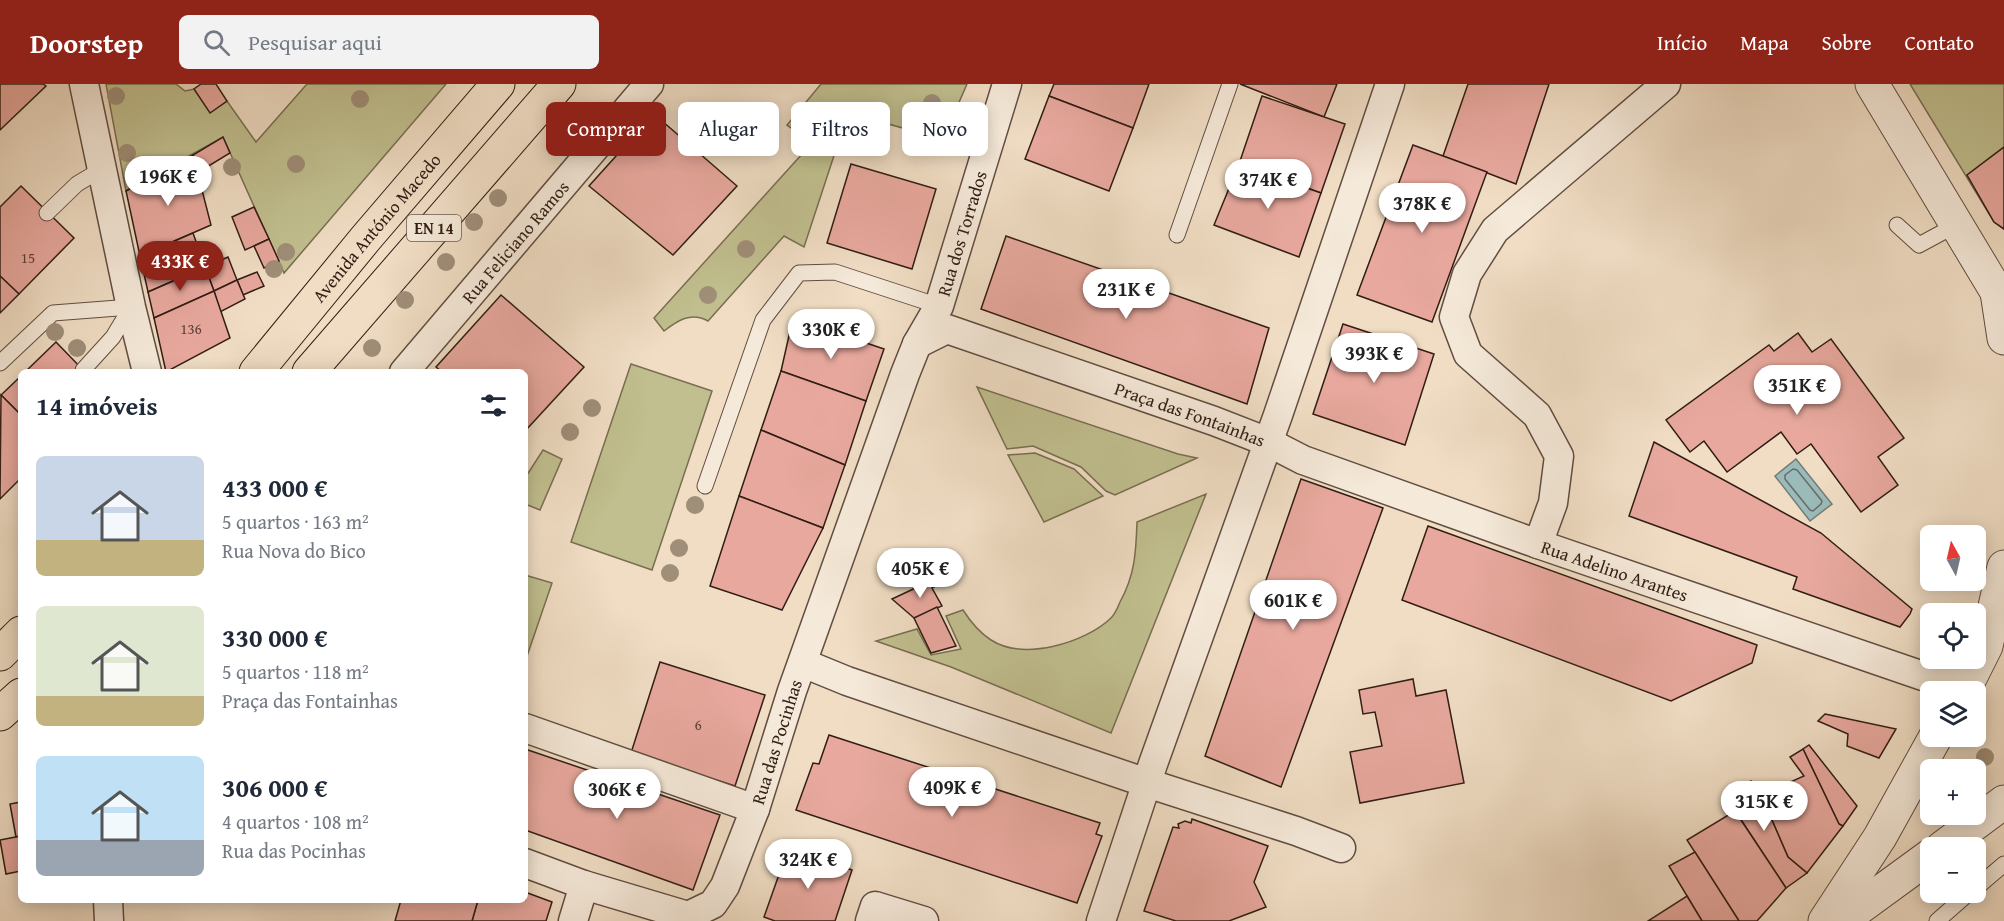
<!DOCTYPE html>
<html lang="pt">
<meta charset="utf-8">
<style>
body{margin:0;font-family:"Gentium Book Plus",serif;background:#f2f2f3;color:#1f2937;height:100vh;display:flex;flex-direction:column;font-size:22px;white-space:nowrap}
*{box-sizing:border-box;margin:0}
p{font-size:20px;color:#747a83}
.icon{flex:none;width:33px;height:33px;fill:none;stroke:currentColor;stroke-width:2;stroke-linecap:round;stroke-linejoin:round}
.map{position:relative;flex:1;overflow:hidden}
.sheet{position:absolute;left:18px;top:285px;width:510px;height:534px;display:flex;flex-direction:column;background:#fff;border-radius:9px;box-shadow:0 3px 15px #0003}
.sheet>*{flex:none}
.hud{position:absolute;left:546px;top:18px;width:570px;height:54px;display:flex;gap:12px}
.needle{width:39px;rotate:352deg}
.controls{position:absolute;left:1920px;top:441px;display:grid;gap:12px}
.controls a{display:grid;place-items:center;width:66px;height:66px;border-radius:9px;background:#fff;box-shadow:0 3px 15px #0003;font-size:30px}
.price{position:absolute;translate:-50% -51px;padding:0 14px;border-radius:21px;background:#fff;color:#222;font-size:20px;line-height:39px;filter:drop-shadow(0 2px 3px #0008)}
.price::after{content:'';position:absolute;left:50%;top:36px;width:18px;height:14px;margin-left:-9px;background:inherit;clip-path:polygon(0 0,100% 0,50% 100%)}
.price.selected{background:#8f2418;color:#fff}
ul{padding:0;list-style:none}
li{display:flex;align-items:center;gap:18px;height:150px;padding:0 18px}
li span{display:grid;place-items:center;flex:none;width:168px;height:120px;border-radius:9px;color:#555}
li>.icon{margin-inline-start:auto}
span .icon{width:72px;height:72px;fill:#fffc;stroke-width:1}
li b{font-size:26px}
h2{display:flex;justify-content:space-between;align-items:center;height:72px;padding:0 18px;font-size:26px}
.chip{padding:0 21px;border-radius:9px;background:#fff;box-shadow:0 3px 15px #0003;font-size:21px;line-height:54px}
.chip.selected{background:#8f2418;color:#fff}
header{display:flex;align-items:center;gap:36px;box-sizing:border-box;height:84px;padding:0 30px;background:#8f2418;color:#fff}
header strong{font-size:28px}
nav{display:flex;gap:33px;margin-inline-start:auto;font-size:21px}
.search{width:420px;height:54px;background:#f2f2f3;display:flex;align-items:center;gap:15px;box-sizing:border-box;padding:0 21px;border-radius:9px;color:#747a83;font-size:22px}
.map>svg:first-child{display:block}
.green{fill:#c1bf8f;stroke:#796e52;stroke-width:1.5}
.water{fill:#9bbbba;stroke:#717c78;stroke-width:1.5}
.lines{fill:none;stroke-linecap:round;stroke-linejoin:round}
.shore{stroke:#666c68;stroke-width:1.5}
.building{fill:#e8a89e;stroke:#311d15;stroke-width:1.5}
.service-casing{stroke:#614d41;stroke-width:17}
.minor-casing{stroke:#614d41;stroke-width:31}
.tertiary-casing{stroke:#614d41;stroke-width:35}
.trunk-casing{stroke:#311d15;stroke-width:35}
.service{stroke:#f5e9d9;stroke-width:15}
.minor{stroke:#f5e9d9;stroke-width:28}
.tertiary{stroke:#f5e9d9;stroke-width:33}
.trunk{stroke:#f0ddc4;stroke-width:33}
.tree{fill:#9f8e78}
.labels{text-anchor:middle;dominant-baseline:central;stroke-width:6;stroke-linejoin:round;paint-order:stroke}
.number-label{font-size:15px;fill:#5f4037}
.shield{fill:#f5e9d9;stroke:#6c5a50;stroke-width:1.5}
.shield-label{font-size:16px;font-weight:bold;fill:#311d15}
.street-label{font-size:18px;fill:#311d15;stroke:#f5e9d9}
</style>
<header>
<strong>Doorstep</strong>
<div class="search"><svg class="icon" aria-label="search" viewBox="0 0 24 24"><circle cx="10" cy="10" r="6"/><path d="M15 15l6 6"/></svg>Pesquisar aqui</div>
<nav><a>Início</a><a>Mapa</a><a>Sobre</a><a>Contato</a></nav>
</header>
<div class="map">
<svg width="2004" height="837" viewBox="0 0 2004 837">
<rect width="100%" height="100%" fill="#f0ddc4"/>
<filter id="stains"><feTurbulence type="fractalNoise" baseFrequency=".00333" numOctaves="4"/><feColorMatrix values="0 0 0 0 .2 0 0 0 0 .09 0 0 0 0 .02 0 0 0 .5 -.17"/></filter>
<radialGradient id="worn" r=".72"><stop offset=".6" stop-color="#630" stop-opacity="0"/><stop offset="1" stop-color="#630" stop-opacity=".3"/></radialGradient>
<g class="green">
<path d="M106,0H176L185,7L194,5L210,28L227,17L256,58L307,0H446L284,189L223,53L126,107Z"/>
<path d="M821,0H967L943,55L848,29L804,163L784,152L708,237C691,227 677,237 664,247L654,234L812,59L787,41Z"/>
<path d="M1910,0H2004V145L1994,138Z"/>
<path d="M631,280L712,307L652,486L571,458Z"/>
<path d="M977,303L1178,370L1197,374L1115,411L1106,407L1081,383L1033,362L1007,365Z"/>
<path d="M543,366L562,375L540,426L525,420V394Z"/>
<path d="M1035,369L1074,385L1103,412L1044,438L1008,371Z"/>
<path d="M1206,410L1111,649L951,583L876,557L917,545L931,571L961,565L946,532L963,526C970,537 980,549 991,556C1024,577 1085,559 1111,534C1115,530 1118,523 1120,518C1135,491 1136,468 1137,438Z"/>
<path d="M525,491L552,499L525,578Z"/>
</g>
<path class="water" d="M1796,375L1832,420L1810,437L1775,392Z"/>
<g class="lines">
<path class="shore" d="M1793,385L1797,386L1822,417L1821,420L1813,427L1810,426L1785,395V391Z"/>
</g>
<g class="building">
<path d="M0,0H43L46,2L0,46Z"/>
<path d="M201,0H216L227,17L210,29L194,5Z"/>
<path d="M1054,0H1149L1133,44L1049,12Z"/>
<path d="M1240,0H1337L1324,33Z"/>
<path d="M1468,0H1549L1516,100L1443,72Z"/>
<path d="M1049,12L1133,44L1109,107L1025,75Z"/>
<path d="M1262,12L1345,40L1321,109L1239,80Z"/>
<path d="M654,30L737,102L673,171L589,102Z"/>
<path d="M223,53L230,69L197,89L193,71Z"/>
<path d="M1413,61L1487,88L1432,238L1357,211Z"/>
<path d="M2004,63V145L1994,138L1967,91Z"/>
<path d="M193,71L211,141L140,172L126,107Z"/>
<path d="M851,80L936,105L912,185L827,159Z"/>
<path d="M1239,80L1321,109L1299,173L1214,141Z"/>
<path d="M21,102L74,154L19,210L0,192V123Z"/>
<path d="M254,123L269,155L245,166L232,133Z"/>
<path d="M193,149L205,183L148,208L140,172Z"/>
<path d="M1006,152L1269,244L1247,320L981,225Z"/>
<path d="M269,155L279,177L264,184L254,162Z"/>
<path d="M228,173L237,196L214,207L205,183Z"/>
<path d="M205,183L214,207L154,234L148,208Z"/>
<path d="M257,188L264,202L243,211L237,196Z"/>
<path d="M0,192L19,210L0,229Z"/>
<path d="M237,196L245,215L220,228L214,207Z"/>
<path d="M214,207L230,254L166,288L154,234Z"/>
<path d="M501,211L584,283L525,347V288H442L436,283Z"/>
<path d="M793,234L884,265L866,317L781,287Z"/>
<path d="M1343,240L1434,270L1405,361L1313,330Z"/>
<path d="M1798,249L1812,268L1831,255L1904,354L1878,373L1898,401L1861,428L1811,360L1797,370L1781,348L1727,388L1704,357L1690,368L1666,336L1769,261L1774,267Z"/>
<path d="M56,258L85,288H25Z"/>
<path d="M781,287L866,317L845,381L761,346Z"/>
<path d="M21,292V331L1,311Z"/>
<path d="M1,311L21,331V394L0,415Z"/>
<path d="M761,346L845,381L823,444L739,412Z"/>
<path d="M1654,358L1821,449L1912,525L1910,530L1900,543L1793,505L1797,493L1629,432Z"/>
<path d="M1301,395L1383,424L1281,703L1205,672Z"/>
<path d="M739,412L823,444L782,526L710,502Z"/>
<path d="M1428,442L1757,561L1752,579L1671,617L1402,516Z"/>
<path d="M941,492L944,497L932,504L942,522L914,534L892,515Z"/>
<path d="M937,523L956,562L931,569L914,534Z"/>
<path d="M660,578L765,611L735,702L631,669Z"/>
<path d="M1413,595L1416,612L1446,606L1464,699L1360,719L1350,668L1382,662L1375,628L1363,630L1359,606Z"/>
<path d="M1825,630L1896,645L1879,674L1847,662L1848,650L1818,637Z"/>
<path d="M829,651L1100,739L1096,750L1102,752L1077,819L796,726L813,679L819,680Z"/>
<path d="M1809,661L1857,722L1843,742L1839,740L1803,665Z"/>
<path d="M525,665L720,731L693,806L525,746Z"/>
<path d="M1803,665L1839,740L1843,742L1807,789L1788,773L1761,711L1804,692L1790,673Z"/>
<path d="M1751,697L1761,711L1788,773L1807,789L1786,804L1726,713Z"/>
<path d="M21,718V752L16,753L10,720Z"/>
<path d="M1735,727L1786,804L1757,837H1739L1687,756Z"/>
<path d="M1192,735L1268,762L1254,798L1266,823L1229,837H1176L1144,827L1173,743L1179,744L1178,740L1185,737L1191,739Z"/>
<path d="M21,752V787L6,790L0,756Z"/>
<path d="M788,765L852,786L835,837H775L764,833Z"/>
<path d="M1695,768L1739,837H1702L1669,782Z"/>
<path d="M525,808L552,818L546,837H472L478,816H525Z"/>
<path d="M1687,812L1702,837H1648Z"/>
<path d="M401,816H478L472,837H395Z"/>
</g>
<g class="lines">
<g class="service-casing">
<g id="service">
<path d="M47,129L77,100L102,85"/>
<path d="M1897,141L1919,161L1956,141"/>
<path d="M1177,151L1230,0"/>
<path d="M0,279L53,229L131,223"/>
<path d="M83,286L113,253L131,223"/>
<path d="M705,402L763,236L799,189L835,188L939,222"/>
<path d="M1976,804L2004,780"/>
<path d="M1937,837L1970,808"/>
</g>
</g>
<g class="minor-casing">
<g id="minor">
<path d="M84,0L131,223L147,288"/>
<path id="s1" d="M917,260L947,245L1214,337L1268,358L1303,376L1538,460L1923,592L1966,602"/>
<path id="s2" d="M404,288L649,0"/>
<path d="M1538,460L1553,419L1559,372L1537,331L1468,270L1454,233L1467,190L1495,146L1666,0"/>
<path d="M803,579L847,597L1147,699L1296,747L1341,764"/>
<path d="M525,644L755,725"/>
<path id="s3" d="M525,779L584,801L688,832L713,820L725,802L755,725L792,607L905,290L917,260L939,222L1007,0"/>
<path d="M108,816L109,837"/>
<path d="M573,837L584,801"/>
<path d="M870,837L875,822L924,837"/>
<path d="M1101,837L1153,680L1278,331L1390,0"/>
</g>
</g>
<g class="tertiary-casing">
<g id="tertiary">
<path d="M1872,0L1997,208L2004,215"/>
<path d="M1997,208L2004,254"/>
<path d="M1963,608L1986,562L2004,483"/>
<path d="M1942,764L2004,718"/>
<path d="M1825,837L1880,753L1936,652"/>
<path d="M1841,837L1930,772"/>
</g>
</g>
<g class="trunk-casing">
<g id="trunk">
<path id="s4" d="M256,288L366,154L498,0"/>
<path d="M309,288L559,0"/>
<path d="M0,570L21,549"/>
<path d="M0,630L21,611"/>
</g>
</g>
<use href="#service" class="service"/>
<use href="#minor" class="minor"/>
<use href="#tertiary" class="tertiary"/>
<use href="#trunk" class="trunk"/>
</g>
<g class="tree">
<circle cx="116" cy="12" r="9"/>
<circle cx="360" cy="15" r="9"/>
<circle cx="932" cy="19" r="9"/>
<circle cx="127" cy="69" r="9"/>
<circle cx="296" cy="80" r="9"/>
<circle cx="232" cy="83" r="9"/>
<circle cx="498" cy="114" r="9"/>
<circle cx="474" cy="138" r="9"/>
<circle cx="746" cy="165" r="9"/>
<circle cx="286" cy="168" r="9"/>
<circle cx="446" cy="178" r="9"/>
<circle cx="274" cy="185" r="9"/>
<circle cx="708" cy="211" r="9"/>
<circle cx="405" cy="216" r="9"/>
<circle cx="55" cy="248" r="9"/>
<circle cx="77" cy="264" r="9"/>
<circle cx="372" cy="264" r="9"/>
<circle cx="592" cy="324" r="9"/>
<circle cx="570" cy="348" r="9"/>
<circle cx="695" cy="421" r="9"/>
<circle cx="679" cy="464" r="9"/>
<circle cx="670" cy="489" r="9"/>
<circle cx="1985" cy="673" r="9"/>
</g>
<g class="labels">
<g class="number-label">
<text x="28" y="173">15</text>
<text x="191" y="244">136</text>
<text x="698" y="640">6</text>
</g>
<rect class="shield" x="407" y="131" width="54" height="26" rx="4.5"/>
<g class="shield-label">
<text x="434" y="144">EN 14</text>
</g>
<g class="street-label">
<text stroke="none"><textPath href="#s4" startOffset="188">Avenida António Macedo</textPath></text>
<text stroke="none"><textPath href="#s3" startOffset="916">Rua dos Torrados</textPath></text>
<text stroke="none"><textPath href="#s2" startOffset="171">Rua Feliciano Ramos</textPath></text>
<text stroke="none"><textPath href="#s1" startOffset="291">Praça das Fontainhas</textPath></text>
<text stroke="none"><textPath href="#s1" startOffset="744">Rua Adelino Arantes</textPath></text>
<text stroke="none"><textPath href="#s3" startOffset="374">Rua das Pocinhas</textPath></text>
</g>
</g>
<rect width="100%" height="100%" filter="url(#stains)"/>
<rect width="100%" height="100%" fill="url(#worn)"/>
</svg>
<div class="controls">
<a><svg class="needle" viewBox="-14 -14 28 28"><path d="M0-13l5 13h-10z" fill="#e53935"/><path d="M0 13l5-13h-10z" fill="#747a83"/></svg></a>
<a><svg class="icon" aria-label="locate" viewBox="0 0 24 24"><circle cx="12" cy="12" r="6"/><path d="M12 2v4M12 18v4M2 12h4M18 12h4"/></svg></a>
<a><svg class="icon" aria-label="layers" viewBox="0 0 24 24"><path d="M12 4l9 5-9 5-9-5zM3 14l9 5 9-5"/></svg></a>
<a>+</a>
<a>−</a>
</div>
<b class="price" style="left:168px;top:123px">196K €</b>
<b class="price" style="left:1268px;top:126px">374K €</b>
<b class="price" style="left:1422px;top:150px">378K €</b>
<b class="price selected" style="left:180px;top:208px">433K €</b>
<b class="price" style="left:1126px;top:236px">231K €</b>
<b class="price" style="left:831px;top:276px">330K €</b>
<b class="price" style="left:1374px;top:300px">393K €</b>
<b class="price" style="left:1797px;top:332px">351K €</b>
<b class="price" style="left:920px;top:515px">405K €</b>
<b class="price" style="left:1293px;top:547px">601K €</b>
<b class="price" style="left:952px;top:734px">409K €</b>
<b class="price" style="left:617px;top:736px">306K €</b>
<b class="price" style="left:1764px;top:748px">315K €</b>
<b class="price" style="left:808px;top:806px">324K €</b>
<div class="hud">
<a class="chip selected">Comprar</a>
<a class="chip">Alugar</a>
<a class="chip">Filtros</a>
<a class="chip">Novo</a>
</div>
<section class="sheet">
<h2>14 imóveis<svg class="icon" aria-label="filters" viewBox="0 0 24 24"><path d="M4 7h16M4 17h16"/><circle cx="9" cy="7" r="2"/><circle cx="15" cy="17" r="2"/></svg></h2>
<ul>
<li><span style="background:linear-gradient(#c9d6e8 70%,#c2b280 0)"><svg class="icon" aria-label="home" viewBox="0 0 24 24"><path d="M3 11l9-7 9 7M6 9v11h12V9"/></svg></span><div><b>433 000 €</b><p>5 quartos · 163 m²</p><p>Rua Nova do Bico</p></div></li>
<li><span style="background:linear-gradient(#dfe7d0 75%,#c2b280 0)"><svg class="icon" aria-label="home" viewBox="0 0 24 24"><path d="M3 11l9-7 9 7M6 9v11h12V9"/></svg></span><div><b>330 000 €</b><p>5 quartos · 118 m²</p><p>Praça das Fontainhas</p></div></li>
<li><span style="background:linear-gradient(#bfe0f5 70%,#9aa5b1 0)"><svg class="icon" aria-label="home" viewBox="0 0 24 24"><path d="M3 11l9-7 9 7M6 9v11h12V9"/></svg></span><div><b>306 000 €</b><p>4 quartos · 108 m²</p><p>Rua das Pocinhas</p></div></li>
</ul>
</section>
</div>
